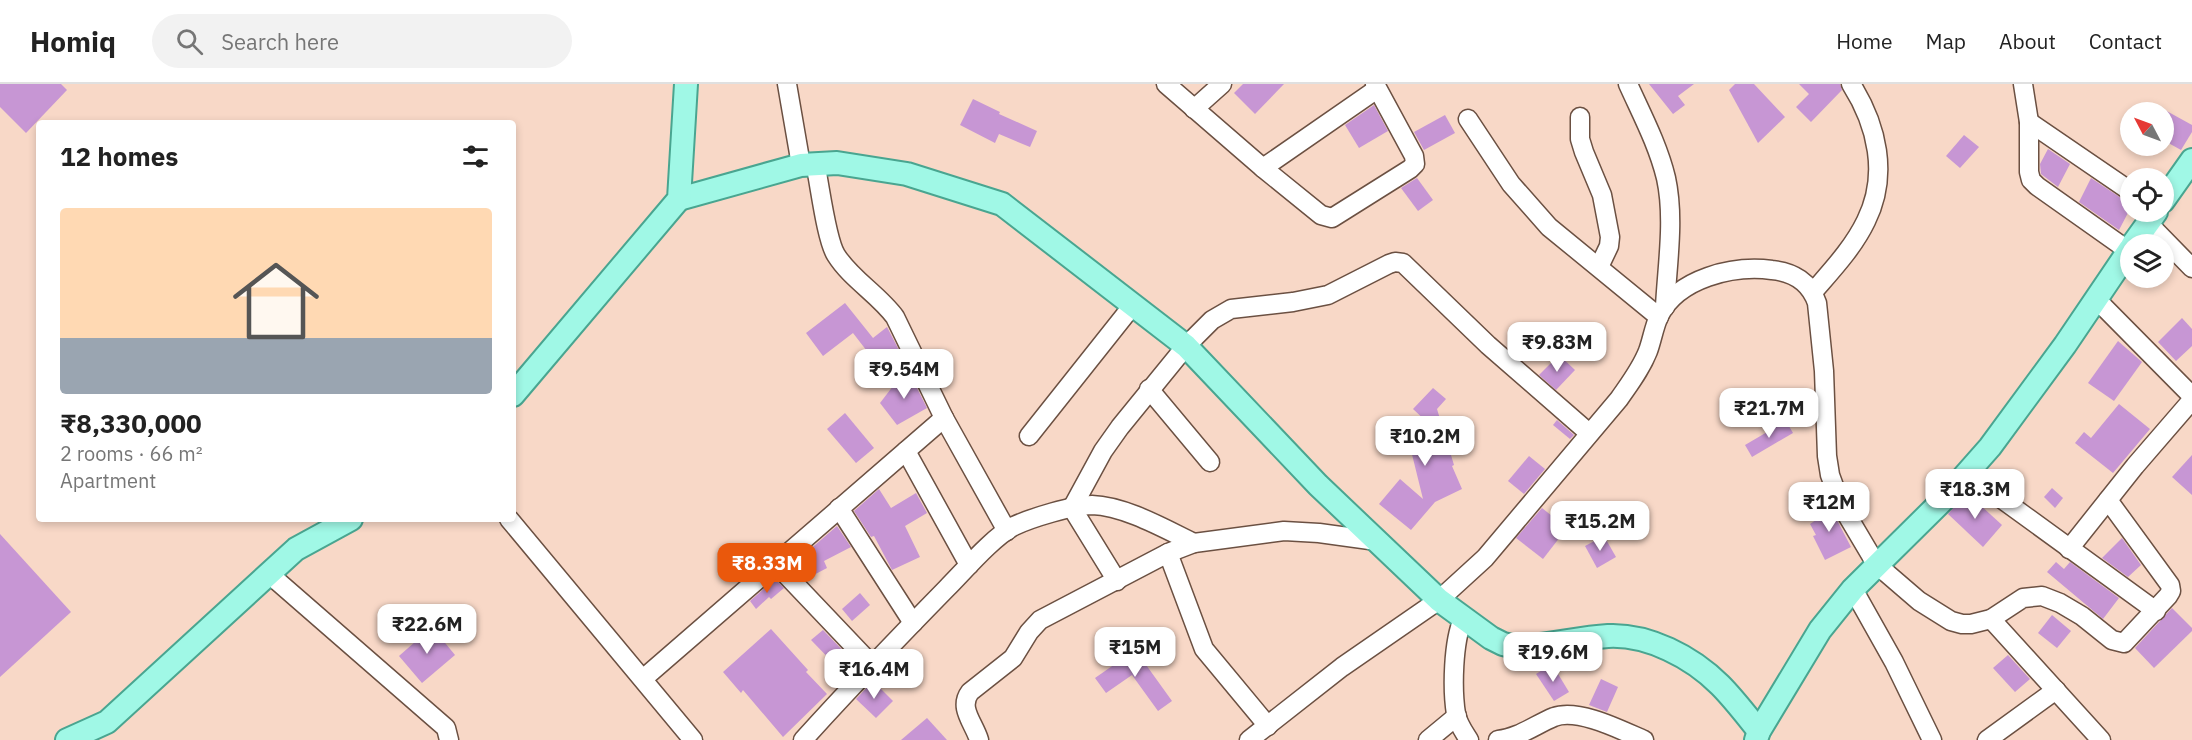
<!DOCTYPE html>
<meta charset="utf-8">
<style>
body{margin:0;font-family:"IBM Plex Sans",sans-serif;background:#f2f2f2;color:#222;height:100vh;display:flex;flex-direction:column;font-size:22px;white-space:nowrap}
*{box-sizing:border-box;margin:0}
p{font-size:20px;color:#767676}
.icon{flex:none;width:33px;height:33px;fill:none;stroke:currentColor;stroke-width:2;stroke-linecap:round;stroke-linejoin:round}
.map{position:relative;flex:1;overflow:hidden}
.details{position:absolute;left:36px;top:36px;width:480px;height:402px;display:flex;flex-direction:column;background:#fff;border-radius:6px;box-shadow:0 3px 9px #0003}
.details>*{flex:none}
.needle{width:39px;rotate:311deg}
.tools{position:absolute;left:2120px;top:18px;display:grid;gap:12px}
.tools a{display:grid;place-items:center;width:54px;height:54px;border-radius:50%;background:#fff;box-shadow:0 3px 9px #0003;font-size:30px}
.price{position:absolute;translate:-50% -51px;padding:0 14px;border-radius:12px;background:#fff;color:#222;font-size:20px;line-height:39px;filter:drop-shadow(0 2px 3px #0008)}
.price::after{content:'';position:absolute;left:50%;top:36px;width:18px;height:14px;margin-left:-9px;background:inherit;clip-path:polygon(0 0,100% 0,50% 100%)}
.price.selected{background:#ea580c;color:#fff}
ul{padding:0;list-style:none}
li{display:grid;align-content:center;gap:12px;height:318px;padding:0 24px}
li+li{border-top:2px solid #e0e0e0}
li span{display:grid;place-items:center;height:186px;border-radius:6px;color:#555}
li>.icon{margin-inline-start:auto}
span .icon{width:108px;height:108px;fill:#fffc;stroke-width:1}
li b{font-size:26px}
h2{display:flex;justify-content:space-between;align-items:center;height:72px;padding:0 24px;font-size:26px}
header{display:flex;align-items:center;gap:36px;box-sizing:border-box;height:84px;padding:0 30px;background:#fff;border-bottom:2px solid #e0e0e0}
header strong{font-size:28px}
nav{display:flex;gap:33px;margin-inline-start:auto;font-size:21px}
.search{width:420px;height:54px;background:#f2f2f2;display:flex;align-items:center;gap:15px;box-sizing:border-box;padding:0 21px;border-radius:33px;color:#767676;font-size:22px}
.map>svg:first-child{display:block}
.building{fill:#c796d4}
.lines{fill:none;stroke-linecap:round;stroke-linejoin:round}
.minor-casing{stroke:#6b5042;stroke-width:21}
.major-casing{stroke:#49a590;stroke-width:26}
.minor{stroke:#fff;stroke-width:18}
.major{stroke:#a0f8e6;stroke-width:22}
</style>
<header>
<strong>Homiq</strong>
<div class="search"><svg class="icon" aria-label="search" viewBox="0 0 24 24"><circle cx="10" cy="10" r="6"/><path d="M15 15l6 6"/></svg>Search here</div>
<nav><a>Home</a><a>Map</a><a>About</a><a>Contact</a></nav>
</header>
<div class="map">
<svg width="2192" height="656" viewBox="0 0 2192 656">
<rect width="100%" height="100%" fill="#f8d8c7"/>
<g class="building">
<path d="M0,0H61L67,6L26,49L0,23Z"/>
<path d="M1243,0H1284L1255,30L1234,9Z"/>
<path d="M1649,0H1694L1678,12L1685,21L1673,30Z"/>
<path d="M1735,0H1754L1785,33L1758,59L1729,6Z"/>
<path d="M1799,0H1840L1842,6L1811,38L1796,23L1809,10Z"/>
<path d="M973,15L1000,28L999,30L1037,47L1030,63L999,50L995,59L960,41Z"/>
<path d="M1374,21L1388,47L1359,64L1345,41Z"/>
<path d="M2163,25L2192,41V48L2181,66L2163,56Z"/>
<path d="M1445,31L1455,49L1424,66L1414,48Z"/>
<path d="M1964,51L1979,63L1960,84L1946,72Z"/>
<path d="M2048,65L2070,80L2058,103L2041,90L2040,80Z"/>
<path d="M1417,94L1433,116L1418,127L1401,104Z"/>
<path d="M2091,94L2124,116L2130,118V125L2119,146L2079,118Z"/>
<path d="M845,219L873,254L887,243L900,268L880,284L853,249L823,272L806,249Z"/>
<path d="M2182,234L2192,245V262L2176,277L2158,258Z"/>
<path d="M2118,257L2142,278L2114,317L2088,299Z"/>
<path d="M1559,271L1575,286L1556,306L1539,291Z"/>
<path d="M907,284L927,324L897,341L880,319Z"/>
<path d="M1433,304L1446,315L1437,325L1454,381L1452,382L1462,405L1435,418L1411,446L1379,420L1400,395L1423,415L1406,346L1428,339L1413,325Z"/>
<path d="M2119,320L2150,345L2113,389L2075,359L2084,348L2091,354Z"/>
<path d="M845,329L874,364L856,379L827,345Z"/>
<path d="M1557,336L1574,351L1570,355L1553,341Z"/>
<path d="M1786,337L1793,349L1752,373L1745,361Z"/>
<path d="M2192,371V411L2172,393Z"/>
<path d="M1529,372L1545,385L1524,410L1508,397Z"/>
<path d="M2052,404L2063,414L2055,424L2044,413Z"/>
<path d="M879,405L891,424L916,409L927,429L905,442L920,473L892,486L874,452L871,453L854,427Z"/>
<path d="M1967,409L2002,441L1983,463L1948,430Z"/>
<path d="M1828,419L1851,463L1825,476L1813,452L1816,451L1810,440L1816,436L1812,428Z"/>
<path d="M1542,424L1567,444L1543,475L1516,454Z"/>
<path d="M837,442L851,463L824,477L827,484L806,495L792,481Z"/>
<path d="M0,450L71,528L0,593Z"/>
<path d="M1604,452L1616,473L1597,484L1585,462Z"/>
<path d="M2122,454L2141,481L2128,493L2102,474Z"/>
<path d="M2056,478L2064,485L2070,478L2119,514L2103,535L2047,488Z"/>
<path d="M775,495L784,504L771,515L769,513L756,525L750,517Z"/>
<path d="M860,509L870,521L852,537L842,525Z"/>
<path d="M2172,524L2192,544V547L2154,584L2135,564Z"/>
<path d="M2052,531L2071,547L2057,564L2038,549Z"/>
<path d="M432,543L455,571L422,599L399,572Z"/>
<path d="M771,545L808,586L806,588L827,610L783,653L743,606L741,609L723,588Z"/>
<path d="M823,546L855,579L844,590L811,556Z"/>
<path d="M1138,564L1147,576L1144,578L1172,617L1158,627L1132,591L1106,609L1095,594Z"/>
<path d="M2008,571L2030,595L2015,608L1993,584Z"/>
<path d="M1552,580L1569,608L1554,617L1536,590Z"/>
<path d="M1601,595L1618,603L1607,628L1589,621Z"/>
<path d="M873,597L893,617L876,634L856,615Z"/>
<path d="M927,634L947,656H901Z"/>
</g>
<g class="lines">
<g class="minor-casing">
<g id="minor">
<path d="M787,0L801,81"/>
<path d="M1166,0L1263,84L1321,131L1332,134L1410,85L1415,80L1414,72L1375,0"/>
<path d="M1628,0C1642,31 1658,61 1666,94C1675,135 1667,182 1665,223"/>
<path d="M2023,0L2029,38V88L2031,96L2037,102L2129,167"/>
<path d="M1194,25L1222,0"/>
<path d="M1580,33V55L1584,68L1602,111L1610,153L1609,162L1599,183"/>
<path d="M1468,35L1511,100L1549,143L1659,233"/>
<path d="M2029,38L2130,107"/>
<path d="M815,79C820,101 826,155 836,171C851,195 878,210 895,233L944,334L1007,447"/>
<path d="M1263,84L1377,5"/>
<path d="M2148,139L2192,184"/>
<path d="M1813,208C1832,186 1853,164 1866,137C1889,91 1877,41 1851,0"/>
<path d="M2096,215L2192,312"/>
<path d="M1149,305L1210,378"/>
<path d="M1029,352L1133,221"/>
<path d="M906,367L969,481"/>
<path d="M1966,389L2156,527"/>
<path d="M839,424L913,539"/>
<path d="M509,435L693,656"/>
<path d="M2069,465L2135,382L2192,316"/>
<path d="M1168,469L1204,565L1268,642"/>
<path d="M775,479L872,581"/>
<path d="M268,489L446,644L449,656"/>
<path d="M1117,497L1072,424L1103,367L1120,343L1186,262L1212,236L1231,225L1293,218L1328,211L1389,180L1395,178L1403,179L1488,261L1589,349"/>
<path d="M1853,505L1894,578L1932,656"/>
<path d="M1463,535C1453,558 1452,605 1456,630C1458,640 1464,648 1469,656"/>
<path d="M1991,535L2101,656"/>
<path d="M644,594L944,334"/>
<path d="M803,656C850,604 898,554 947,504C965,486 992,454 1014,442C1031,434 1073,421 1092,421C1125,422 1165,445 1194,459"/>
<path d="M979,656C974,639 958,624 970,608L1013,574L1029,548L1040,536L1168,469L1194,459L1284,447L1319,449L1377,457"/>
<path d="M1249,656L1342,583L1439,516L1485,474L1619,315C1630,299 1641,285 1648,267C1652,256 1654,243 1659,232C1678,194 1733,181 1772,186C1793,188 1810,198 1817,219L1824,287L1827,372L1830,391L1841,421L1876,480L1919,517L1951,537L1962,540H1971L1991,535L2023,514L2042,512L2060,519L2082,532L2112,556L2124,559L2168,512L2171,507L2170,501L2108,416"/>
<path d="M1428,656L1457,632"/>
<path d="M1498,656C1518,654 1535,641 1554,633C1578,624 1621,646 1644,656"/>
<path d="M1987,656L2056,606"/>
</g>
</g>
<g class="major-casing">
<g id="major">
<path d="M679,115L801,81L837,79L907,90L1002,120L1186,262L1318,401L1439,516L1491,554L1503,560L1516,563C1547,562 1577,554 1608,552C1648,550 1692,573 1720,601C1734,615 1746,631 1759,647"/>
<path d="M2163,117L2192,76"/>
<path d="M2133,160L2156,128"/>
<path d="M513,311L679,115L686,0"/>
<path d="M67,656L107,638L296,465L351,435"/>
<path d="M1756,656L1759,647L1820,546L1853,505L1945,414L1990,363L2065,261L2130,165"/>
</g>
</g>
<use href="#minor" class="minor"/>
<use href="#major" class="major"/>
</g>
</svg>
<div class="tools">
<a><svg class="needle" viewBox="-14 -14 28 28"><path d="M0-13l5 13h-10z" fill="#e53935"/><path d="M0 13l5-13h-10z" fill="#767676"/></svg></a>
<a><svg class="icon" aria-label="locate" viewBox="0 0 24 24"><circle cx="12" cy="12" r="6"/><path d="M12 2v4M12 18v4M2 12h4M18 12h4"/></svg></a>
<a><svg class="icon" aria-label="layers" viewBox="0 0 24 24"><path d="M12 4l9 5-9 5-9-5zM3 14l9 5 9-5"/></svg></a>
</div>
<b class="price" style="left:1557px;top:289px">₹9.83M</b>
<b class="price" style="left:904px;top:316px">₹9.54M</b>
<b class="price" style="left:1769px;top:355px">₹21.7M</b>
<b class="price" style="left:1425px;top:383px">₹10.2M</b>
<b class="price" style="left:1975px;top:436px">₹18.3M</b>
<b class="price" style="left:1829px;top:449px">₹12M</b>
<b class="price" style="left:1600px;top:468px">₹15.2M</b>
<b class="price selected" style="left:767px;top:510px">₹8.33M</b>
<b class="price" style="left:427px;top:571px">₹22.6M</b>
<b class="price" style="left:1135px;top:594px">₹15M</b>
<b class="price" style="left:1553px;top:599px">₹19.6M</b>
<b class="price" style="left:874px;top:616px">₹16.4M</b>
<section class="details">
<h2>12 homes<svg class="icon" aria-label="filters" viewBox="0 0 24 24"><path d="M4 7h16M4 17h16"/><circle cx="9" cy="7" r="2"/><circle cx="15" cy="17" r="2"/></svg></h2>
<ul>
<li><span style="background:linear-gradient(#ffd9b3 70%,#9aa5b1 0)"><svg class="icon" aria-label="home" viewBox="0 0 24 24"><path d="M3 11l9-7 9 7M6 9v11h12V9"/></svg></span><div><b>₹8,330,000</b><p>2 rooms · 66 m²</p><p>Apartment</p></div></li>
</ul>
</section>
</div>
